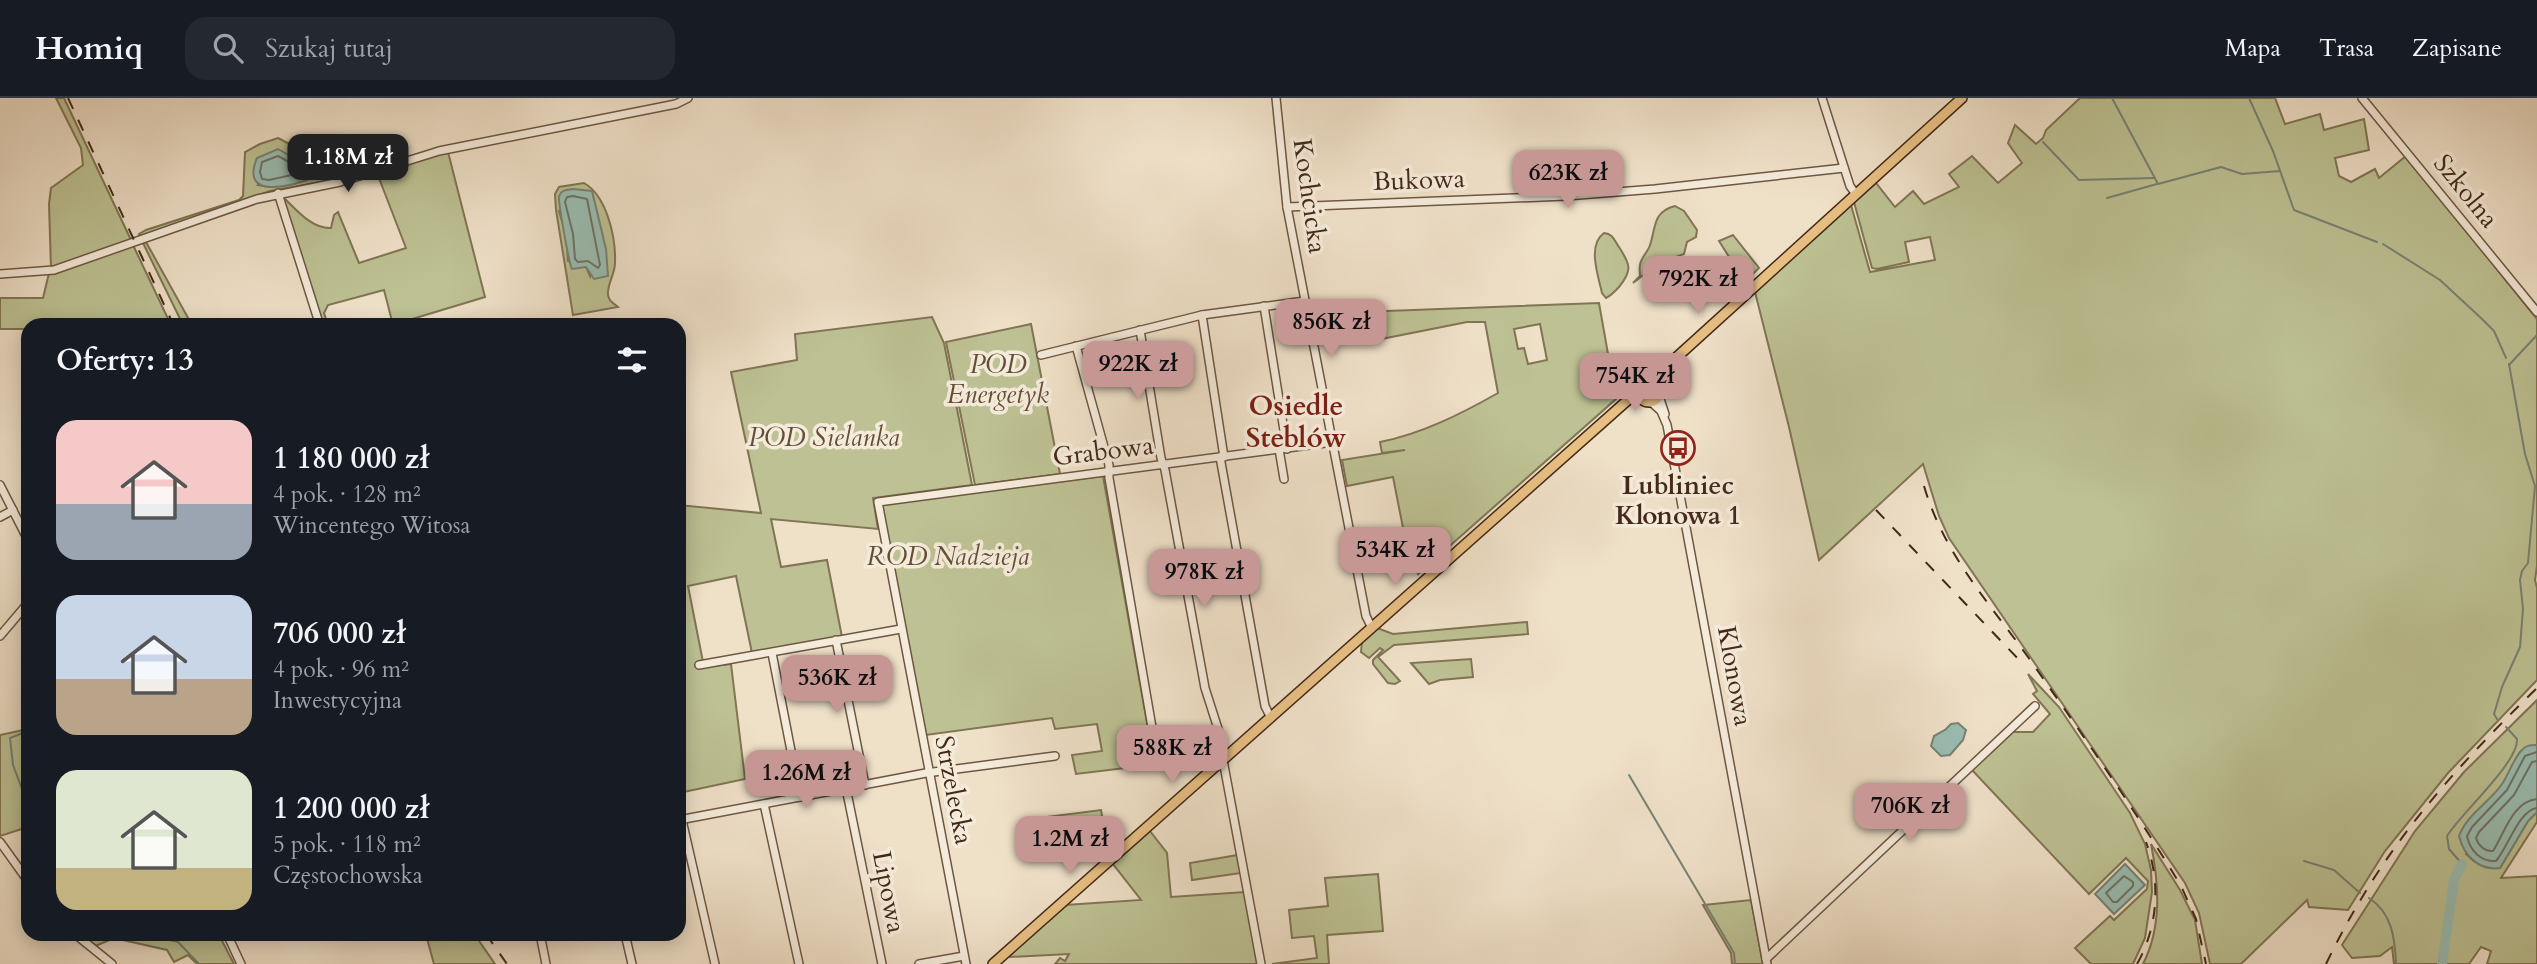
<!DOCTYPE html>
<html lang="pl">
<meta charset="utf-8">
<style>
body{margin:0;font-family:Cardo,serif;background:#242831;color:#f1f3f6;height:100vh;display:flex;flex-direction:column;font-size:26px;white-space:nowrap}
*{box-sizing:border-box;margin:0}
p{font-size:23px;color:#9ea1a6}
.icon{flex:none;width:38px;height:38px;fill:none;stroke:currentColor;stroke-width:2;stroke-linecap:round;stroke-linejoin:round}
.map{position:relative;flex:1;overflow:hidden}
.details{position:absolute;left:21px;top:220px;width:665px;height:623px;display:flex;flex-direction:column;background:#171b24;border-radius:21px;box-shadow:0 4px 18px #0003}
.details>*{flex:none}
.price{position:absolute;translate:-50% -60px;padding:0 16px;border-radius:14px;background:#c59692;color:#111;font-size:23px;line-height:46px;filter:drop-shadow(0 2px 4px #0008)}
.price::after{content:'';position:absolute;left:50%;top:42px;width:21px;height:16px;margin-left:-10px;background:inherit;clip-path:polygon(0 0,100% 0,50% 100%)}
.price.current{background:#222;color:#fff}
ul{padding:0;list-style:none}
li{display:flex;align-items:center;gap:21px;height:175px;padding:0 35px}
li span{display:grid;place-items:center;flex:none;width:196px;height:140px;border-radius:21px;color:#555}
li>.icon{margin-inline-start:auto}
span .icon{width:84px;height:84px;fill:#fffc;stroke-width:1}
li b{font-size:30px}
h2{display:flex;justify-content:space-between;align-items:center;height:84px;padding:0 35px;font-size:30px}
header{display:flex;align-items:center;gap:42px;box-sizing:border-box;height:98px;padding:0 35px;background:#171b24;border-bottom:2px solid #363941}
header strong{font-size:33px}
nav{display:flex;gap:38px;margin-inline-start:auto;font-size:24px}
.search{width:490px;height:63px;background:#242831;display:flex;align-items:center;gap:18px;box-sizing:border-box;padding:0 24px;border-radius:21px;color:#9ea1a6;font-size:26px}
.map>svg:first-child{display:block}
.green{fill:#bdc193;stroke:#807554;stroke-width:2;fill-rule:evenodd}
.water{fill:#9abdb2;stroke:#778274;stroke-width:2}
.lines{fill:none;stroke-linecap:round;stroke-linejoin:round}
.shore{stroke:#6e7364;stroke-width:2}
.stream{stroke:#778274;stroke-width:2}
.river{stroke:#9abdb2;stroke-width:10}
.minor-casing{stroke:#6e5742;stroke-width:10}
.major-casing{stroke:#432916;stroke-width:12}
.minor{stroke:#f5ebdb;stroke-width:7}
.major{stroke:#e8c084;stroke-width:9}
.rail{stroke:#432916;stroke-width:2;stroke-dasharray:12 12;stroke-linecap:butt}
.labels{text-anchor:middle;dominant-baseline:central;stroke-width:7;stroke-linejoin:round;paint-order:stroke}
.street-label{font-size:26px;fill:#432916;stroke:#f5ebdb}
.park-label{font-size:26px;font-style:italic;fill:#624f35;stroke:#f5ebdb}
.poi-label{font-size:26px;font-weight:bold;fill:#432916;stroke:#f5ebdb}
.neighbourhood-label{font-size:28px;font-weight:bold;fill:#7a1f14;stroke:#f5ebdb}
</style>
<header>
<strong>Homiq</strong>
<div class="search"><svg class="icon" aria-label="search" viewBox="0 0 24 24"><circle cx="10" cy="10" r="6"/><path d="M15 15l6 6"/></svg>Szukaj tutaj</div>
<nav><a>Mapa</a><a>Trasa</a><a>Zapisane</a></nav>
</header>
<div class="map">
<svg width="2537" height="866" viewBox="0 0 2537 866">
<rect width="100%" height="100%" fill="#efe0c8"/>
<filter id="stains"><feTurbulence type="fractalNoise" baseFrequency=".00286" numOctaves="4"/><feColorMatrix values="0 0 0 0 .2 0 0 0 0 .09 0 0 0 0 .02 0 0 0 .5 -.17"/></filter>
<radialGradient id="worn" r=".72"><stop offset=".6" stop-color="#630" stop-opacity="0"/><stop offset="1" stop-color="#630" stop-opacity=".3"/></radialGradient>
<g class="green">
<path d="M56,0H64L131,142L51,170L49,106L51,90L83,67L81,50Z"/>
<path d="M2080,0H2275L2285,26L2320,16L2324,32L2364,21L2369,52L2335,60L2339,78L2351,84L2375,71L2379,80L2406,58L2537,221V468L2535,482L2537,490V582L2448,675L2385,753L2348,812L2309,809L2307,802L2241,866H2210L2199,815L2185,785L1949,440L1939,418L1923,366L1819,462L1789,329L1755,194L1851,107L1870,174L1935,162L1930,139L1905,144L1909,164L1877,171L1872,170L1854,104L1876,85L1895,109L1913,93L1924,106L1959,89L1949,76L1972,58L1998,85L2022,65L2008,45L2015,27L2036,46L2043,40L2046,32Z"/>
<path d="M278,40C288,45 298,50 306,57C312,63 316,68 323,72C344,82 371,65 393,65L332,82L270,93L141,139L139,136L146,132L239,102L243,98L245,54L260,46ZM293,58L315,72V79L270,89L258,87Z"/>
<path d="M448,54L485,199L409,222L410,227H393L384,192L328,207L324,215L328,227H322L282,98C295,110 311,131 331,130L334,117L338,114L359,165L406,150L377,75Z"/>
<path d="M584,85C607,98 616,140 615,165C615,176 607,186 608,197C609,203 613,205 618,209L573,217L556,112L555,96L559,89ZM592,94L598,120L590,178L586,169L568,163L566,137L559,113Z"/>
<path d="M1675,108L1684,113L1697,132L1696,139L1687,144L1684,156L1659,165L1633,185L1640,178C1640,174 1639,171 1640,167C1640,161 1648,154 1650,147C1656,130 1652,114 1675,108Z"/>
<path d="M1604,135C1613,136 1614,142 1619,149C1630,166 1633,172 1619,189C1614,194 1612,197 1606,200L1602,195C1598,177 1587,147 1604,135Z"/>
<path d="M1733,137L1759,170L1745,184L1719,143Z"/>
<path d="M146,144L192,227H183L143,145Z"/>
<path d="M133,147L171,227L28,228V231H0V200H43L49,175Z"/>
<path d="M1599,205L1616,301L1418,476L1404,435L1393,379L1347,388L1342,362L1405,352L1382,355L1380,344C1421,336 1461,316 1498,295L1485,224H1467L1356,246L1355,242L1350,243L1345,217L1360,214ZM1540,226L1547,262L1528,266L1524,250L1518,251L1514,231Z"/>
<path d="M932,219L944,245L972,387L873,400L878,431L771,421L781,469L827,462L842,539L752,555L736,478L688,488L704,569L731,566L745,681L679,695V407L761,415L731,274L797,262L795,236Z"/>
<path d="M1031,226L1060,376L975,387L946,244Z"/>
<path d="M1103,378L1149,636C1160,650 1171,644 1186,646L1175,648L1158,659L1156,656L1142,668L1076,676L1072,657L1102,653L1097,626L1055,631L1052,620L926,637L882,409L884,406Z"/>
<path d="M1527,524L1528,536L1394,547L1378,559L1400,583L1395,586L1388,585L1373,566V562L1383,552L1380,550L1369,560L1361,554L1362,543L1377,530L1393,536Z"/>
<path d="M1471,561L1473,579L1440,582L1429,586L1411,565Z"/>
<path d="M2028,576L2059,609L2130,715L2145,746L2151,772L2152,794L2145,840L2133,866H2091L2075,850L2110,818L2114,822L2147,791L2148,783L2126,760L2089,796L1972,672L2013,634H2033L2050,616L2033,596L2037,593Z"/>
<path d="M2537,602V647L2520,654L2466,756L2474,763L2500,770L2528,723L2537,714V724L2501,780L2537,778V866H2487L2491,853L2481,849L2469,866H2394L2392,849L2380,858L2352,860L2342,847L2415,733L2464,674Z"/>
<path d="M28,631V729L0,738V637Z"/>
<path d="M1101,712L1104,729L1049,736L1046,719Z"/>
<path d="M1150,733L1167,755L1171,799L1245,794L1258,866H1055L1060,860L1065,863L1069,856L1010,859L1011,855L1065,807L1141,802L1113,766Z"/>
<path d="M2151,746L2180,792L2195,822L2202,866H2143C2162,829 2159,786 2151,746Z"/>
<path d="M1238,757L1241,775L1192,782L1190,765Z"/>
<path d="M1378,776L1383,833L1327,837L1329,866H1272L1317,860L1314,838L1292,840L1289,812L1328,808L1325,780Z"/>
<path d="M1751,802L1763,866H1732L1731,855L1703,807Z"/>
<path d="M77,837H181L184,842L196,837H219L234,866H197L188,857L174,864L167,852L114,840L93,849Z"/>
<path d="M426,837H475L495,866H434Z"/>
</g>
<g class="water">
<path d="M278,51L315,72V79C293,88 239,103 257,60Z"/>
<path d="M573,91L592,93L606,151L608,178L594,181L586,169L572,171C569,166 558,103 559,98C561,92 566,92 573,91Z"/>
<path d="M1958,625L1966,632L1963,642L1950,657L1941,658L1931,648L1934,638L1945,632L1951,626Z"/>
<path d="M2537,647V714L2528,723L2500,770C2479,773 2464,758 2459,738C2467,716 2489,705 2502,686C2509,676 2513,661 2522,652C2526,647 2531,647 2537,647Z"/>
<path d="M2125,766L2145,787L2114,816L2095,796Z"/>
</g>
<g class="lines">
<g class="shore">
<path d="M278,58L300,70L301,75L269,82L262,81L260,74L262,64Z"/>
<path d="M573,98L587,101L600,167L598,170L588,163L578,164L575,161L573,136L565,104L567,99Z"/>
<path d="M2537,654L2525,658L2507,692L2472,729L2467,738C2470,753 2481,764 2496,763C2508,749 2519,712 2537,710"/>
<path d="M2537,663L2532,664L2514,697L2479,734L2476,740C2478,747 2485,754 2493,753C2504,736 2513,703 2537,701"/>
<path d="M2124,778L2133,784V788L2117,804H2113L2106,795Z"/>
</g>
<g class="stream">
<path d="M2112,0L2158,86L2221,69L2242,76L2280,73"/>
<path d="M2249,0L2273,53L2294,112L2377,144"/>
<path d="M2043,44L2079,82L2155,80"/>
<path d="M2107,100L2157,86"/>
<path d="M2383,146L2440,182L2482,221L2494,233L2506,260"/>
<path d="M2509,267L2537,237"/>
<path d="M2497,621L2494,616L2502,589L2520,549L2523,511L2520,482L2522,473L2528,465L2535,388L2525,356L2509,266"/>
<path d="M28,633L10,640L13,667L28,707"/>
<path d="M1629,677L1734,855L1735,866"/>
<path d="M2304,763L2334,772L2360,795"/>
<path d="M2462,766L2449,751L2447,738C2461,715 2519,664 2517,641L2506,629"/>
<path d="M2369,800C2392,815 2395,840 2396,866"/>
<path d="M144,836L178,844L199,866"/>
</g>
<path class="river" d="M2442,866L2454,782L2462,766"/>
<g class="minor-casing">
<g id="minor">
<path d="M1276,0L1287,109L1366,518L1372,530"/>
<path d="M1822,0L1850,88L1855,95"/>
<path d="M2362,0L2537,214"/>
<path d="M278,95L320,228"/>
<path d="M1287,109L1566,98L1655,91L1844,70"/>
<path d="M0,176L54,172L257,101L340,84L439,53L676,6L688,0"/>
<path d="M1264,208L1287,351"/>
<path d="M1202,217L1224,359"/>
<path d="M1140,232L1161,360L1165,372L1205,590L1220,637L1214,654"/>
<path d="M1076,248L1109,367V380L1153,635C1163,651 1175,639 1189,642C1200,645 1215,653 1223,662L1261,866"/>
<path d="M1041,257L1202,217L1305,203"/>
<path d="M1659,298L1665,316"/>
<path d="M1651,304L1661,313L1667,327L1767,866"/>
<path d="M1279,351L1284,381"/>
<path d="M1220,359L1265,608L1271,620"/>
<path d="M0,387L28,442"/>
<path d="M0,419L13,412"/>
<path d="M0,538L28,505"/>
<path d="M836,542L865,687"/>
<path d="M772,555L800,699"/>
<path d="M699,567L901,531"/>
<path d="M1187,641L1220,637"/>
<path d="M846,690L882,866"/>
<path d="M764,706L799,866"/>
<path d="M679,722L926,675L1055,658"/>
<path d="M682,722L715,866"/>
<path d="M0,744L28,783"/>
<path d="M75,836L112,866"/>
<path d="M227,836L241,866"/>
<path d="M540,836L546,866"/>
<path d="M625,836L632,866"/>
<path d="M1766,861L2035,608"/>
<path d="M919,866L964,858"/>
<path d="M966,866L878,404L1333,344"/>
</g>
</g>
<g class="major-casing">
<g id="major">
<circle cx="1649" cy="293" r="11"/>
<path d="M1648,282L1656,278L1962,0"/>
<path d="M993,866L1638,293"/>
</g>
</g>
<use href="#minor" class="minor"/>
<use href="#major" class="major"/>
<g class="rail">
<path d="M68,0L174,228"/>
<path d="M1924,388C1944,456 1987,502 2028,559C2080,633 2134,710 2181,788L2196,821L2206,866"/>
<path d="M1876,412L2023,566"/>
<path d="M486,836L507,866"/>
<path d="M2137,866C2158,829 2161,784 2146,744"/>
<path d="M2326,866C2381,752 2448,677 2537,590"/>
</g>
</g>
<defs>
<g id="bus-ring" transform="scale(1.75)"><circle r="9.5" fill="#f5ebdb" stroke="#8f2418" stroke-width="1.5"/><path d="M-5-6H5V4H4V6H2V4H-2V6H-4V4H-5ZM-3.5-4V0h7V-4ZM-3.5 1.2v1.5H-2V1.2ZM2 1.2v1.5H3.5V1.2Z" fill="#8f2418"/></g>
</defs>
<g fill-rule="evenodd">
<use href="#bus-ring" x="1678" y="350"/>
</g>
<g class="labels">
<g class="street-label">
<text transform="translate(1419 82) rotate(-2)">Bukowa</text>
<text transform="translate(2466 93) rotate(51)">Szkolna</text>
<text transform="translate(1310 98) rotate(82)">Kochcicka</text>
<text transform="translate(1103 353) rotate(-7)">Grabowa</text>
<text transform="translate(1735 578) rotate(80)">Klonowa</text>
<text transform="translate(954 692) rotate(79)">Strzelecka</text>
<text transform="translate(889 794) rotate(79)">Lipowa</text>
</g>
<g class="park-label">
<text x="998" y="266">POD<tspan x="998" dy="30">Energetyk</tspan></text>
<text x="824" y="339">POD Sielanka</text>
<text x="948" y="458">ROD Nadzieja</text>
</g>
<g class="poi-label">
<text x="1678" y="387">Lubliniec<tspan x="1678" dy="30">Klonowa 1</tspan></text>
</g>
<g class="neighbourhood-label">
<text x="1296" y="308">Osiedle<tspan x="1296" dy="32">Steblów</tspan></text>
</g>
</g>
<rect width="100%" height="100%" filter="url(#stains)"/>
<rect width="100%" height="100%" fill="url(#worn)"/>
</svg>
<b class="price current" style="left:348px;top:96px">1.18M zł</b>
<b class="price" style="left:1568px;top:112px">623K zł</b>
<b class="price" style="left:1698px;top:218px">792K zł</b>
<b class="price" style="left:1331px;top:261px">856K zł</b>
<b class="price" style="left:1138px;top:303px">922K zł</b>
<b class="price" style="left:1635px;top:315px">754K zł</b>
<b class="price" style="left:1395px;top:489px">534K zł</b>
<b class="price" style="left:1204px;top:511px">978K zł</b>
<b class="price" style="left:837px;top:617px">536K zł</b>
<b class="price" style="left:1172px;top:687px">588K zł</b>
<b class="price" style="left:806px;top:712px">1.26M zł</b>
<b class="price" style="left:1910px;top:745px">706K zł</b>
<b class="price" style="left:1070px;top:778px">1.2M zł</b>
<section class="details">
<h2>Oferty: 13<svg class="icon" aria-label="filters" viewBox="0 0 24 24"><path d="M4 7h16M4 17h16"/><circle cx="9" cy="7" r="2"/><circle cx="15" cy="17" r="2"/></svg></h2>
<ul>
<li><span style="background:linear-gradient(#f6c9c9 60%,#9aa5b1 0)"><svg class="icon" aria-label="home" viewBox="0 0 24 24"><path d="M3 11l9-7 9 7M6 9v11h12V9"/></svg></span><div><b>1 180 000 zł</b><p>4 pok. · 128 m²</p><p>Wincentego Witosa</p></div></li>
<li><span style="background:linear-gradient(#c9d6e8 60%,#b9a48a 0)"><svg class="icon" aria-label="home" viewBox="0 0 24 24"><path d="M3 11l9-7 9 7M6 9v11h12V9"/></svg></span><div><b>706 000 zł</b><p>4 pok. · 96 m²</p><p>Inwestycyjna</p></div></li>
<li><span style="background:linear-gradient(#dfe7d0 70%,#c2b280 0)"><svg class="icon" aria-label="home" viewBox="0 0 24 24"><path d="M3 11l9-7 9 7M6 9v11h12V9"/></svg></span><div><b>1 200 000 zł</b><p>5 pok. · 118 m²</p><p>Częstochowska</p></div></li>
</ul>
</section>
</div>
